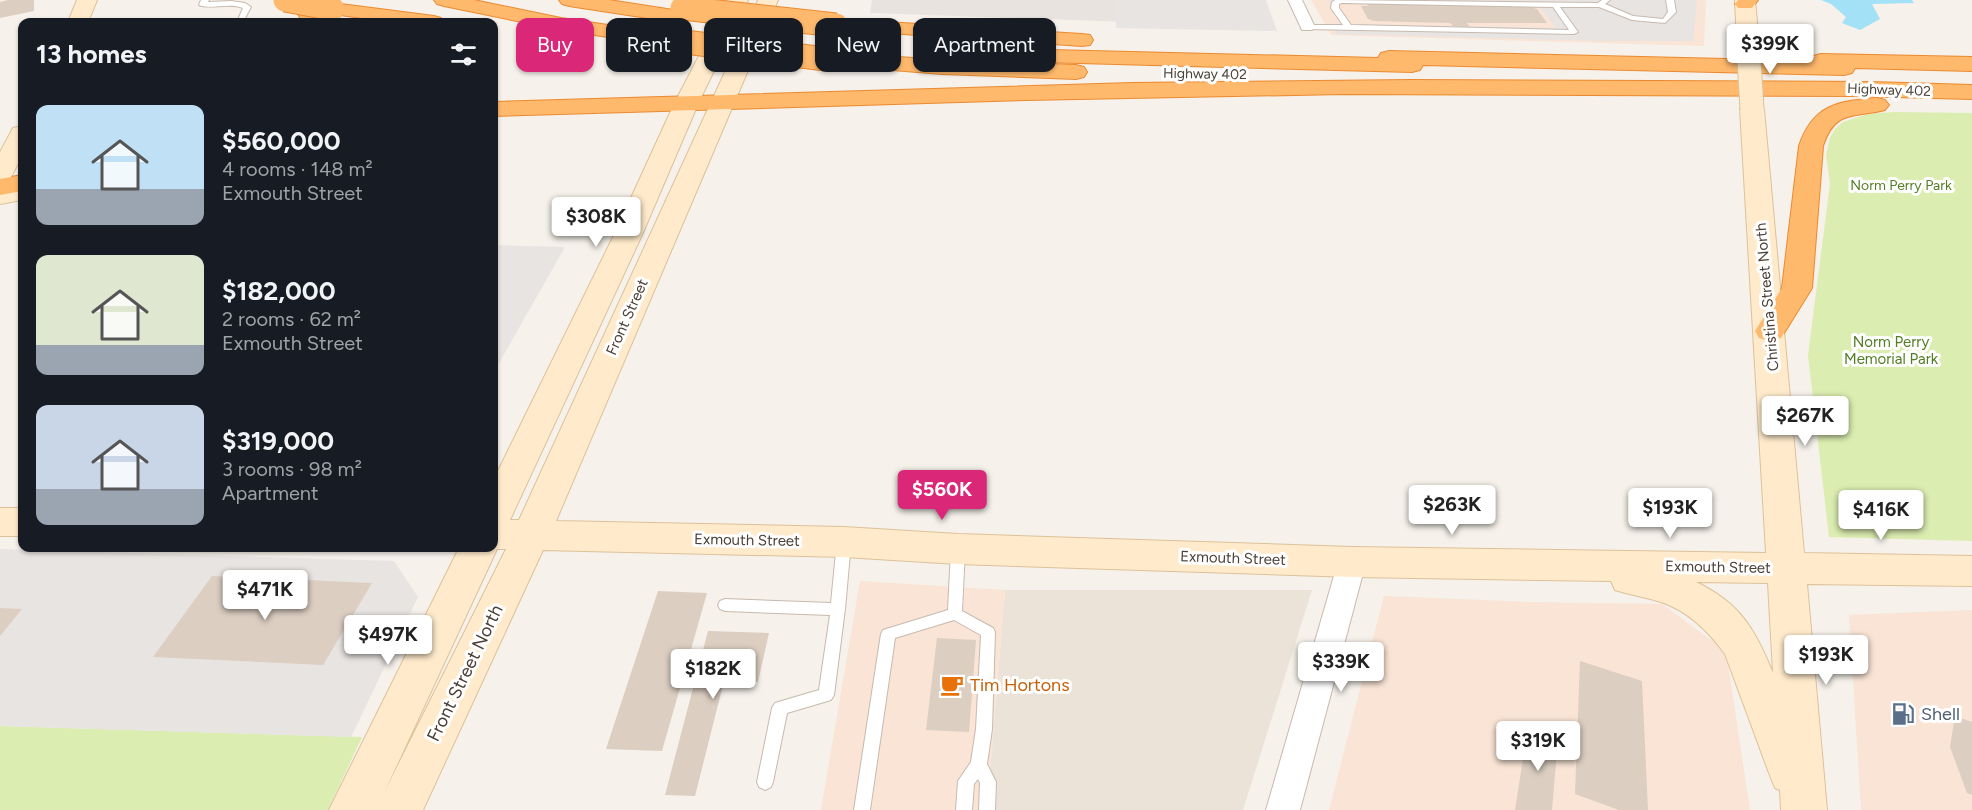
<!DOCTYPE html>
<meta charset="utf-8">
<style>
body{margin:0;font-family:Figtree,sans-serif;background:#242831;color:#f1f3f6;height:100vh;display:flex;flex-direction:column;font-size:22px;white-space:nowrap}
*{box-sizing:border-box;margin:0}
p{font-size:20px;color:#9ea1a6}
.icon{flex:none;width:33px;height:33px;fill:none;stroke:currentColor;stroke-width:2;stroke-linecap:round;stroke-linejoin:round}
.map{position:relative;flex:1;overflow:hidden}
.panel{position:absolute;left:18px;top:18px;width:480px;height:534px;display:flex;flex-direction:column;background:#171b24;border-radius:12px;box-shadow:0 2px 4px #0004}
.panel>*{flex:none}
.top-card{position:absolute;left:516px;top:18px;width:570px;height:54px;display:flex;gap:12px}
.price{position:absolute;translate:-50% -51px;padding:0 14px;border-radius:6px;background:#fff;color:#222;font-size:20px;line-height:39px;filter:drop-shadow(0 2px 3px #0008)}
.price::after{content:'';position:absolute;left:50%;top:36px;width:18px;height:14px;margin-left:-9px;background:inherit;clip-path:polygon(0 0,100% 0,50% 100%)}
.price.selected{background:#db2777;color:#fff}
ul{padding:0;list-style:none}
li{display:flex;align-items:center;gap:18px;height:150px;padding:0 18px}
li span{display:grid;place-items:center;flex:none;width:168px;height:120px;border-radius:12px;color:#555}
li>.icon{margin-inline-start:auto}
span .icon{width:72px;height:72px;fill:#fffc;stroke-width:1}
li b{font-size:26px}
h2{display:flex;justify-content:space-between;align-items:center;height:72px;padding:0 18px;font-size:26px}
.pill{padding:0 21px;border-radius:12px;background:#171b24;box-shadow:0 2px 4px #0004;font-size:21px;line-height:54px}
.pill.selected{background:#db2777;color:#fff}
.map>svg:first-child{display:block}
.residential{fill:#ebe2d8}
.commercial{fill:#f9e4d5}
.industrial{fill:#e9e3df}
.green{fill:#dbedb0}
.parking{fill:#e8e4e2}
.water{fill:#a3e1f7}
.building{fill:#dccec1}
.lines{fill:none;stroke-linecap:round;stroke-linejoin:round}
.lane-casing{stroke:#c6baaf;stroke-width:2}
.street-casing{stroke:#c6baaf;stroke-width:2}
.secondary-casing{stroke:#ddc199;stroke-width:2}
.highway-casing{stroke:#eb8a30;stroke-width:2}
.lane{fill:#fff;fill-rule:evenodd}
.street{fill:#fff;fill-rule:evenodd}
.secondary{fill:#ffebcb;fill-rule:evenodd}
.highway{fill:#ffb96c;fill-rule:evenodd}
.secondary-bridge-casing{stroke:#ddc199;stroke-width:25;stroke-linecap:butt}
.highway-bridge-casing{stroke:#eb8a30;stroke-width:25;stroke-linecap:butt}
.secondary-bridge{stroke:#ffebcb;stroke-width:23}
.highway-bridge{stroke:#ffb96c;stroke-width:23}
.labels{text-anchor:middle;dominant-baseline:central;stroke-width:6;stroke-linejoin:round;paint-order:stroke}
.far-street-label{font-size:14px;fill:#4b4037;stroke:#fff}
.far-park-label{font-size:14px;fill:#537d23;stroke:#fff}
.street-label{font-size:15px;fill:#4b4037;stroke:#fff}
.park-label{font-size:15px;fill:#537d23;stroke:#fff}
.near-street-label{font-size:18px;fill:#4b4037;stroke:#fff}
.near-food-label{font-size:18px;fill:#c56008;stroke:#fff;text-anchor:start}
.near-service-label{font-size:18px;fill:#4e5e75;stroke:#fff;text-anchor:start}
</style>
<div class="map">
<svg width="1972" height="810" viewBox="0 0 1972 810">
<rect width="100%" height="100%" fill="#f6f1ea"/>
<path class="residential" d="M1005,590H1312L1243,810H987Z"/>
<g class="commercial">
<path d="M1311,0H1706L1704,46L1331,35Z"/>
<path d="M860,581L1005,590L987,810H821Z"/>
<path d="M1384,596L1530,602L1662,604L1726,651L1750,810H1329Z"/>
<path d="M1972,610V810H1861L1849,615Z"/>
</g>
<path class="industrial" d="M872,0H1259L1269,27L870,13Z"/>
<g class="green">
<path d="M1894,112L1972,113V541L1829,537L1808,355L1830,184L1826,155L1830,138L1835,129L1843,122L1868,114Z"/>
<path d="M0,726L362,737L328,810H0Z"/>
</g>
<g class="parking">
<path d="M1114,0H1266L1277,31L1116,28Z"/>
<path d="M1329,0H1697L1693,41H1604L1336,34L1333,24L1556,28L1540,7L1330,3Z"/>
<path d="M494,245L565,247L494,372Z"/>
<path d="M0,549L394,561L418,597L351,737L0,726Z"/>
</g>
<path class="water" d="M1821,0H1912L1914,3L1872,4L1880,19L1860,30L1842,23L1846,17L1831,4Z"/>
<g class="building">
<path d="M8,0H34V11L0,18V2Z"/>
<path d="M1367,4L1530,7L1537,9L1547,23H1467L1470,27L1453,26L1450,23L1374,21L1368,19L1361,6H1368Z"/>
<path d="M212,576L372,583L323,665L153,657Z"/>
<path d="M658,591L707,593L662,751L606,749Z"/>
<path d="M0,608L22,609L0,636Z"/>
<path d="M708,631L769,633L758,682L724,681L695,796L665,795Z"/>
<path d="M937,638L976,640L969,732L926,730Z"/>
<path d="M1580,661L1642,681L1648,810H1619L1575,794Z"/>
<path d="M1955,716L1972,722V795L1967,793L1950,747Z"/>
<path d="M1528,727L1558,738L1552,810H1515Z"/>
</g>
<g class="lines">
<g class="lane-casing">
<g id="lane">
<path d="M201,0H209L208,2L231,1L245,3L251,7L243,22H237L243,8C229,2 210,10 199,5Z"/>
<path d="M1335,0L1598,3L1602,0H1610L1605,4L1633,16L1663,19L1668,12L1666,0H1674L1676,12L1665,23L1632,20L1599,7H1560L1578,32L1574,34L1304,29V25H1343L1331,8L1332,2ZM1342,3L1553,7L1569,30L1351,25L1339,8V4Z"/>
<path d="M844,537L849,538L851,542L845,609L834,695L831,700L787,713L773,782L771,787L765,790L759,787L757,782L772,708L775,703L819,690L830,615L725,611L720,609L718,605L720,601L725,599L831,603L837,542L839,538Z"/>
<path d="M958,545L963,546L965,550L962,611L993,628L995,632L992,729L987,764L996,782L995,810H979L980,783L978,779L974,784L972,810H956L958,781L971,762L976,729L981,635L954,620L895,638L870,810H854L881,634L883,630L948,610L951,550L953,546Z"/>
</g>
</g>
<g class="street-casing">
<g id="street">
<path d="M1288,0H1302L1315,27L1312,30H1302Z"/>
<path d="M1352,551L1362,554L1366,562L1300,810H1266L1338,562L1342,554Z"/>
</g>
</g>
<g class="secondary-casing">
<g id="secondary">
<path d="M77,0H97L88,22H68Z"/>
<path d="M728,0H748L698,104L642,235L510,520H519L758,0H778L556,521L844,527L958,534L1352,547L1766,553L1740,109L1744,104L1752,102L1760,104L1764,109L1804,553L1972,556V586L1807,584L1827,810H1781L1780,790L1775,788L1769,773L1725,654C1709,632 1688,611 1661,602C1646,597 1630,595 1615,590L1611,581L1352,577L958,564L844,557L543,550L423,810H376L382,796L376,810H329L459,548H494V479L614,235L674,104ZM497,549H506L384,793ZM1696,582L1768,583L1773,673C1755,629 1740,603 1696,582Z"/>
<path d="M1735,0H1755L1759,44L1756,49L1748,50L1740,49L1737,44Z"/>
<path d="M22,126V156L9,181L0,184V152L13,128Z"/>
<path d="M22,184V200L0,204V188Z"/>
<rect x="0" y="508" width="22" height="28"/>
</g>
</g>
<g class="highway-casing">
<g id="highway">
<path d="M292,0H312L322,22H302Z"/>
<path d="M434,0H474L561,18L668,34L676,35L679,40L676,45L668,46L561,30L444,6L437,4Z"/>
<path d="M559,0H609L680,11L687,13L690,17L687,21L680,23L569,6L562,4Z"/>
<path d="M1738,0H1758L1752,8H1738L1735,4Z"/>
<path d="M333,3L434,16L441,18L444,22H390L326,13L323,9L326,5Z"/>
<path d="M836,19L1082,34L1090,35L1093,40L1090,45L1082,46L829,29L826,25L829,21Z"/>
<path d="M1050,50L1378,58L1381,53L1389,51L1810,61L1813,56L1821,54L1972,57V71L1855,68L1852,73L1844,75L1423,65L1420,70L1412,72L1042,62L1039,57L1042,52Z"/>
<path d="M826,52L942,60L1076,65L1084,67L1087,72L1084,77L1076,79L942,74L818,64L815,59L818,54Z"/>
<path d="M1411,80L1871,82L1972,85V99L1855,96L1345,94L1026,100L494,116V102L1132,83Z"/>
<path d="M1877,98L1885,100L1889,105L1885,110C1854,118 1835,109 1823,146L1812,288L1781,338L1770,341L1759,338L1755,331L1782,288L1799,146C1813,105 1837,101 1877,98Z"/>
<path d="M22,175V191L0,195V179Z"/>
</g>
</g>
<use href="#lane" class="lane"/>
<use href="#street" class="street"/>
<use href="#secondary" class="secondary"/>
<use href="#highway" class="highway"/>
<g class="secondary-bridge-casing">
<path id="secondary-bridge" d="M1748,44L1752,109"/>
</g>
<g class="highway-bridge-casing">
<g id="highway-bridge">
<path d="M285,0L333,9"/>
<path d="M682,8L836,25"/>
<path d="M668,40L826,59"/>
</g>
</g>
<use href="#secondary-bridge" class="secondary-bridge"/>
<use href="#highway-bridge" class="highway-bridge"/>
</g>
<defs>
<g id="cafe-bare" transform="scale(1.8)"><path d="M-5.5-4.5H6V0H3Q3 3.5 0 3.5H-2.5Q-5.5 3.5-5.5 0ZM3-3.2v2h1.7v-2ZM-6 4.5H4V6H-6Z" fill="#e8710a" stroke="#fff" stroke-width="2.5" paint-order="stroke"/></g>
<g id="fuel-bare" transform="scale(1.8)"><path d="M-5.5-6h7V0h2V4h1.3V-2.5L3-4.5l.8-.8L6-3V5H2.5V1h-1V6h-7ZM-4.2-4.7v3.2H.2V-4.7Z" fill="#5c6f8a" stroke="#fff" stroke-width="2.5" paint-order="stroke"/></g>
</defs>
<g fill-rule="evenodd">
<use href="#cafe-bare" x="952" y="685"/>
<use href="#fuel-bare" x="1903" y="714"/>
</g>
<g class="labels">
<g class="far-street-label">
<text transform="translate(1205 74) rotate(1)">Highway 402</text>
<text transform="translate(1889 90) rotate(2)">Highway 402</text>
</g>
<g class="far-park-label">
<text x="1901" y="185">Norm Perry Park</text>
</g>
<g class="street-label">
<text transform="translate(1767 297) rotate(-95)">Christina Street North</text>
<text transform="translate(627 317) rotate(-66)">Front Street</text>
<text transform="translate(747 540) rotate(1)">Exmouth Street</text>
<text transform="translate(1233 558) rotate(2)">Exmouth Street</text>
<text transform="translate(1718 567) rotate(1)">Exmouth Street</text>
</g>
<g class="park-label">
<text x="1891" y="342">Norm Perry<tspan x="1891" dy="17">Memorial Park</tspan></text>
</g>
<g class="near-street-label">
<text transform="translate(465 673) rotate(-64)">Front Street North</text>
</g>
<g class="near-food-label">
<text x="970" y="685">Tim Hortons</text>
</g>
<g class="near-service-label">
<text x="1921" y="714">Shell</text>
</g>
</g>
</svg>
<b class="price" style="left:1770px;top:75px">$399K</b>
<b class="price" style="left:596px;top:248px">$308K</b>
<b class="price" style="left:1805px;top:447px">$267K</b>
<b class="price selected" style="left:942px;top:521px">$560K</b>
<b class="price" style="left:1452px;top:536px">$263K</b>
<b class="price" style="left:1670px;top:539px">$193K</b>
<b class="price" style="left:1881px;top:541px">$416K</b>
<b class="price" style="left:265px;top:621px">$471K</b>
<b class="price" style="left:388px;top:666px">$497K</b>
<b class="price" style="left:1826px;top:686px">$193K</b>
<b class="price" style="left:1341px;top:693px">$339K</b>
<b class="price" style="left:713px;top:700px">$182K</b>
<b class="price" style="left:1538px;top:772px">$319K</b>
<div class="top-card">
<a class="pill selected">Buy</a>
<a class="pill">Rent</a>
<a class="pill">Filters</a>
<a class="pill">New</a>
<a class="pill">Apartment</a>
</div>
<section class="panel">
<h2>13 homes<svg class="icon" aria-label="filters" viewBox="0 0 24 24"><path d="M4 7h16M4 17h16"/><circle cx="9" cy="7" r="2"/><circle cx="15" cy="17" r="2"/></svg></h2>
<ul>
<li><span style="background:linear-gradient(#bfe0f5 70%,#9aa5b1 0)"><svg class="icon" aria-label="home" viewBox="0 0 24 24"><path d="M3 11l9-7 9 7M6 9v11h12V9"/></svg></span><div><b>$560,000</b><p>4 rooms · 148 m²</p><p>Exmouth Street</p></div></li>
<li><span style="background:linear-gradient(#dfe7d0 75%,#9aa5b1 0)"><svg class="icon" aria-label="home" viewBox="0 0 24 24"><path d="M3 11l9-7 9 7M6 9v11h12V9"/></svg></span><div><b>$182,000</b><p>2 rooms · 62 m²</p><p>Exmouth Street</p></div></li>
<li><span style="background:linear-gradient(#c9d6e8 70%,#9aa5b1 0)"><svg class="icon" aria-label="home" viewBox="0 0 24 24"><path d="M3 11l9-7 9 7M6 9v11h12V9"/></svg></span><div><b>$319,000</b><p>3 rooms · 98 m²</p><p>Apartment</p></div></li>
</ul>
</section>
</div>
